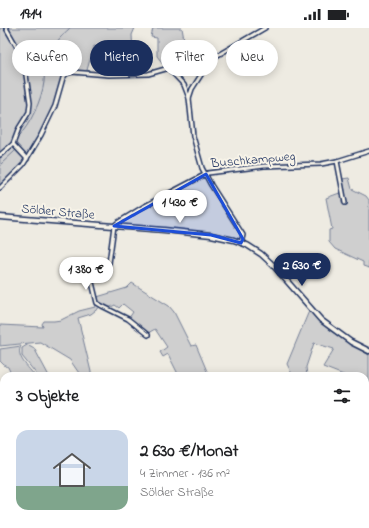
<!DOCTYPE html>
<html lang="de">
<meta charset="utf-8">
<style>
body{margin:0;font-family:"Indie Flower",sans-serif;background:#f2f2f2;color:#202124;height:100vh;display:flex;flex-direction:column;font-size:15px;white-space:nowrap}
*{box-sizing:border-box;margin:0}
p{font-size:13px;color:#757577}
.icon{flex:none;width:22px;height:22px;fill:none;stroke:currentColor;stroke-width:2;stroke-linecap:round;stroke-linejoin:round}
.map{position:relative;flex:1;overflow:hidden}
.details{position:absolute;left:0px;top:344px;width:369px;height:156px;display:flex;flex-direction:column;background:#fff;border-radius:12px 12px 0 0;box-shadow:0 2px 10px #0003}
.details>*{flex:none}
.hud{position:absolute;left:12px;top:12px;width:345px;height:36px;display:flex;gap:8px}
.price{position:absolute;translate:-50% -34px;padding:0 9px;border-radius:14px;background:#fff;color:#222;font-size:13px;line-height:26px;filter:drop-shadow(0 1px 2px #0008)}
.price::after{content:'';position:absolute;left:50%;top:24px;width:12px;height:9px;margin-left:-6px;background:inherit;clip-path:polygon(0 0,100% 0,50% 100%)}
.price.selected{background:#1b2f5e;color:#fff}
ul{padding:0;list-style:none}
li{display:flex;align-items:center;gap:12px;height:100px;padding:0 16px}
li span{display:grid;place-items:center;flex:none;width:112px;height:80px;border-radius:12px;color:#555}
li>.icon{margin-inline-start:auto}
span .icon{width:48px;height:48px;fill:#fffc;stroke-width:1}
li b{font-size:17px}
h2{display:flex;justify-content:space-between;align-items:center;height:48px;padding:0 16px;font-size:17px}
.chip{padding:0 14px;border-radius:18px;background:#fff;box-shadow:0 2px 10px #0003;font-size:14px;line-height:36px}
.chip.selected{background:#1b2f5e;color:#fff}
.status{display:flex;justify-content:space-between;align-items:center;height:28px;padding:0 20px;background:#fff;direction:ltr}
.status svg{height:11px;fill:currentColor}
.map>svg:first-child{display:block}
.green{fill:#cfcfcf;stroke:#757f96}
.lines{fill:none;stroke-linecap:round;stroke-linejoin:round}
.stream{stroke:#6e7992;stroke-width:1}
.minor-casing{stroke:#1b2f5e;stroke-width:6}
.major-casing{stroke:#1b2f5e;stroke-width:7}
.highway-casing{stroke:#1b2f5e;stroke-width:8}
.minor{stroke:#f7f3e8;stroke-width:3}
.major{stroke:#f7f3e8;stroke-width:4}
.highway{stroke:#f7f3e8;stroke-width:5}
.marked{fill:#1d4ed8;fill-opacity:0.2;stroke:#1d4ed8;stroke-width:3;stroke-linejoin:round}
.labels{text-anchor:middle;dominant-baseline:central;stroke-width:4;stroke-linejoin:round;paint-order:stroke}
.street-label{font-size:13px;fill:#1b2f5e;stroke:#f7f3e8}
</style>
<div class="status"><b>19:14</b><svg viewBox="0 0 49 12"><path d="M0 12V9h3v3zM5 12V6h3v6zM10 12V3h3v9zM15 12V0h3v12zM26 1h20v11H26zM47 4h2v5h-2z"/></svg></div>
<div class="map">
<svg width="369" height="500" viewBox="0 0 369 500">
<rect width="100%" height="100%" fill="#eeebe2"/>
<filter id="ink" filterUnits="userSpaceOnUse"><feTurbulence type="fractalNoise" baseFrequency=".025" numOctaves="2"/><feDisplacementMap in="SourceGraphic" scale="8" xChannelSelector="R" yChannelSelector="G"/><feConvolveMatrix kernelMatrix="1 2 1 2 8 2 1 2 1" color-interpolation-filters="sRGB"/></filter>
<g filter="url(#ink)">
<g class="green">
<path d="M0,0H6L22,26L7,0H135L132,7L133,26L94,18L87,42L90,43L89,45L65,46L59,66L46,96L27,130L13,117L0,127Z"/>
<path d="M153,0H182L188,34L167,41L157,28V10L151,9Z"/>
<path d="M13,117L26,131L16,144L0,159V128Z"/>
<path d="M349,150L352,161L366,168L369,172V240L363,238V234L335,221L329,214V202L332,201L326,170L345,163L342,151Z"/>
<path d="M132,255L169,278L174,284L191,318L196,317L209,348H179L168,326L163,329L160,324L167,319L155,301L148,305L129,290L133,284L123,276L119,280L115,277L109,280L99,274L97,269L127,260Z"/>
<path d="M96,275L100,279L91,286L78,290L92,348H81L70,332L40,314L0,318V297L43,299L42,296L44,293H54L61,292L79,283L95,279Z"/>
<path d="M309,283L329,302L369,327V500H187L184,499L183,496H365V348H346L323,339L334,321L314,315L306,339L307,348H293L287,336Z"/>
<path d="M27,317L31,318L34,320L49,348H38L22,328V320Z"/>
<path d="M21,318C15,328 29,340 35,348H12L8,339L4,337L0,333V321Z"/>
<path d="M0,458L4,468V496H13L14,500H0Z"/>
</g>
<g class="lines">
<g class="stream">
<path d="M17,110C30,98 42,71 44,54C45,47 43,39 43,32L51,33C51,18 60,9 70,0"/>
<path d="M0,137L16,122"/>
</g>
<g class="minor-casing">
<g id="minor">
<path d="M6,0L21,26L25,40L30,75L29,84L19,100L13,116"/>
<path d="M204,35L201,47L192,61L189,70L193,108L202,140L211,157L243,207L241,215"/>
<path d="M169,41L184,57L189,70"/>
<path d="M0,127L13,116L27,131"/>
<path d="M337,133L345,175"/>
<path d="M0,160L23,137L41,107L55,78L63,50L66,46L72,44L109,47L148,46L190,34L204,35L265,0"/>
<path d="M148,307L128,291L102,278L97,275L90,246L106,242L109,235L114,198L117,195L143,179L208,145L264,138L321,136L337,133L369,123"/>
<path d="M81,496L85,500"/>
</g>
</g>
<g class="major-casing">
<path id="major" d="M0,189L164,202L211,207L234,212L247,217L261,226L273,237L321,292L351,314L369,323"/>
</g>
<g class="highway-casing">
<g id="highway">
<path d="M0,415L4,428"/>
<path d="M0,433L4,445"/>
<path d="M0,452L4,461"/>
<path d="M18,496L19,500"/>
<path d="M23,496L24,500"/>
</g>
</g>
<use href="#minor" class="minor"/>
<use href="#major" class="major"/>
<use href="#highway" class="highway"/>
</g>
</g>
<path class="marked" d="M206,146L243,211L241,215L211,207L114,198Z"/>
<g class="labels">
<g class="street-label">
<text transform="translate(253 132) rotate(-5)">Buschkampweg</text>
<text transform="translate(58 184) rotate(5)">Sölder Straße</text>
</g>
</g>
</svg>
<b class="price" style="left:180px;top:196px">1 430 €</b>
<b class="price selected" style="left:302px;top:259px">2 630 €</b>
<b class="price" style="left:86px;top:263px">1 380 €</b>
<div class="hud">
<a class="chip">Kaufen</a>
<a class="chip selected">Mieten</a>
<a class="chip">Filter</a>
<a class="chip">Neu</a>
</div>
<section class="details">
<h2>3 Objekte<svg class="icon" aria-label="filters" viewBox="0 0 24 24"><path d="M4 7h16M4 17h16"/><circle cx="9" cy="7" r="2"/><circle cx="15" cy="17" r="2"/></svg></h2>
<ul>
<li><span style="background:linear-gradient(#c9d6e8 70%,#7fa58c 0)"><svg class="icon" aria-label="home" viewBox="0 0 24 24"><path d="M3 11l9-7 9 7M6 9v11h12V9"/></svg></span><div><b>2 630 €/Monat</b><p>4 Zimmer · 136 m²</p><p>Sölder Straße</p></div></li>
</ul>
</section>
</div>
